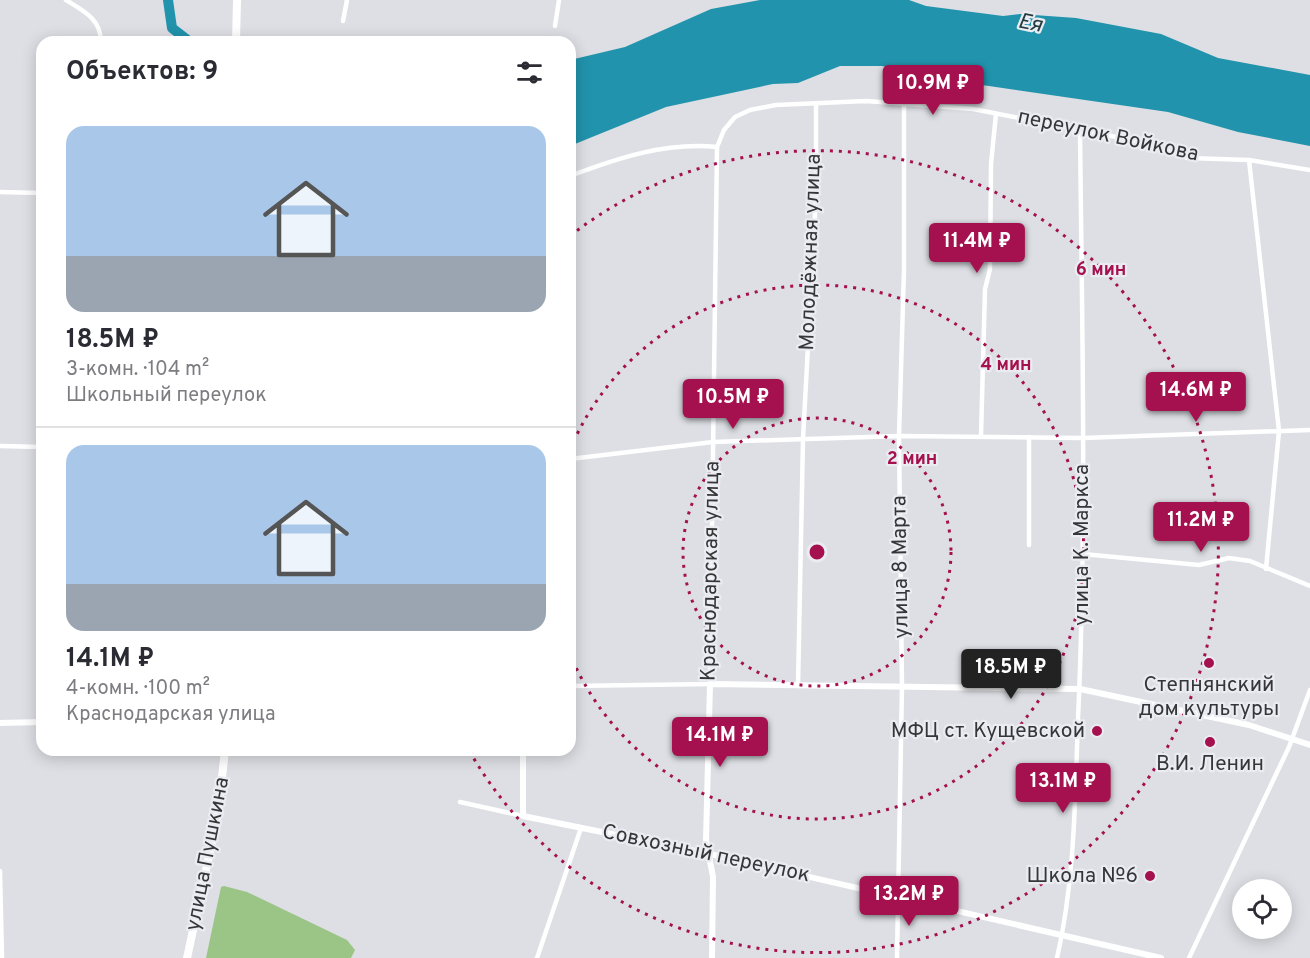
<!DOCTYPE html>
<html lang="ru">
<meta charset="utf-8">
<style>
body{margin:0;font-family:Overpass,sans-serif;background:#f2f2f3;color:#2b2b33;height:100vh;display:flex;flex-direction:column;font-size:22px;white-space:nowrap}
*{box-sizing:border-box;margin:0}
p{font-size:20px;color:#7c7c81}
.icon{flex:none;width:33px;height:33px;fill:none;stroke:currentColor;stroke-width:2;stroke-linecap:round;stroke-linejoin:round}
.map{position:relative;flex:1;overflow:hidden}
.drawer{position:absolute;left:36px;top:36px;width:540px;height:720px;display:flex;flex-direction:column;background:#fff;border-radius:18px;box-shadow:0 3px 15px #0003}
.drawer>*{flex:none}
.controls{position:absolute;left:1232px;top:879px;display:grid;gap:12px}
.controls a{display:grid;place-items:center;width:60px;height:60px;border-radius:50%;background:#fff;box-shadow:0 3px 15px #0003;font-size:30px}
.price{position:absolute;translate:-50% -51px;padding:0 14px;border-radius:6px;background:#a5114f;color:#fff;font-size:20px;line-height:39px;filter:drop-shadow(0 2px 3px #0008)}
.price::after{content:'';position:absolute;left:50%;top:36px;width:18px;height:14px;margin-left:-9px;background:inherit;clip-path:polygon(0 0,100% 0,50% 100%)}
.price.on{background:#222;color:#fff}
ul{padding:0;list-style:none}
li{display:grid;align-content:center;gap:12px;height:318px;padding:0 30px}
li+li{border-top:2px solid #e1e1e2}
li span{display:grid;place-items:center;height:186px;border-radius:18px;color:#555}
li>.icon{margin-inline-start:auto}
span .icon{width:108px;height:108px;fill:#fffc;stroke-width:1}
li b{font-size:26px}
h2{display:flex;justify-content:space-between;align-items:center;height:72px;padding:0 30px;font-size:26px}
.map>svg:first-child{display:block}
.green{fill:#9bc487}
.water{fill:#2193ac}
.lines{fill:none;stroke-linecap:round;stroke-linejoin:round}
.river{stroke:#2193ac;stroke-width:10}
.minor{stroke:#fff;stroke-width:4.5}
.tertiary{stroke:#fff;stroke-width:6}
.primary{stroke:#fff;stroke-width:8}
.ring{fill:none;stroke:#a5114f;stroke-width:3;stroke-dasharray:3 6}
.poi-dot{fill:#a5114f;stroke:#eaecf1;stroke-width:2}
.labels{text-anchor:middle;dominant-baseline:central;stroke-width:4.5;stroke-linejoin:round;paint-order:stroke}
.street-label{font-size:21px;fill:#363638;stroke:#eaecf1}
.poi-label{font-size:21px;fill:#363638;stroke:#eaecf1}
.water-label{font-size:22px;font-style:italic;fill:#233b41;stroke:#eaecf1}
.centre{fill:#a5114f;stroke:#eaecf1;stroke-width:3}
.ring-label{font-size:18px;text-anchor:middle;font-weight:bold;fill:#a5114f;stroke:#eaecf1;stroke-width:4.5;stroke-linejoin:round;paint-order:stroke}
</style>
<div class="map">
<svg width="1310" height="958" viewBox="0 0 1310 958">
<rect width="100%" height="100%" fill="#dddfe4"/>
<path class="green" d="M224,886L247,892L347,940L355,950L351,958H206L221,887Z"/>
<path class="water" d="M760,0H909L926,6L1003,16L1020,14L1076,18L1161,34L1218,58L1310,75V146L1238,132L1168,112L934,78L882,66H840L798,83L773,84L666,107L570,146V60L625,47L711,9Z"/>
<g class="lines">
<path class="river" d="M168,0L172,28L190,42"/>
<g class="minor">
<path d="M66,0C84,11 101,19 101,42"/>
<path d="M343,21L347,0"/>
<path d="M555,26L559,0"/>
<path d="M1249,160L1279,431L1266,569"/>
<path d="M570,176C618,158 665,142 717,147L724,130L735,117L750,110L776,105L866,101L973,109L1137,141L1188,158L1249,160L1310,170"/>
<path d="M0,192L42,193"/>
<path d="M981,436L985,289L990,269L991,164L996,114"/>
<path d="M1029,437V545"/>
<path d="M0,446L42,447"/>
<path d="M570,459L713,442L899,436L1083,438L1310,430"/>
<path d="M1083,554L1199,565L1229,558L1250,561L1310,586"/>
<path d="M570,686L710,684L717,147"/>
<path d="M798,686L803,439L816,196V104"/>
<path d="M460,802L523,816"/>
<path d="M0,871L2,958"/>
<path d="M537,958L581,828"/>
<path d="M897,958L902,686L899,436L904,270V104"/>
<path d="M1057,958C1075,880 1075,798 1078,719C1087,523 1082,326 1080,130"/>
<path d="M1189,958L1289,747L1310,690"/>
</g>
<g class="tertiary">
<path d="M0,723L42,722"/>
<path d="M516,750L523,755V816L710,854L1161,958"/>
<path d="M712,958L713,877L706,840L710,684L1080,689L1249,725L1310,745"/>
</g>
<g class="primary">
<path d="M236,42L237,0"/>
<path d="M187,958L218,814L225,750"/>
</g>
</g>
<g class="ring">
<circle cx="817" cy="552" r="134"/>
<path d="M570 450A267 267 0 1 1 570 654"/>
<path d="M570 236A401 401 0 1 1 470 752"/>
</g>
<g class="poi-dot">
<circle cx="1209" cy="663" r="6"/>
<circle cx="1097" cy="731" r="6"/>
<circle cx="1210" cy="742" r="6"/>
<circle cx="1150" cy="876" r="6"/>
</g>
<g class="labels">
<g class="street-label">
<text transform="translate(1108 136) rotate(12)">переулок Войкова</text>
<text transform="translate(811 252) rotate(-88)">Молодёжная улица</text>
<text transform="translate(1082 545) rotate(-90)">улица К. Маркса</text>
<text transform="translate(901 567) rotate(-91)">улица 8 Марта</text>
<text transform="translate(711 571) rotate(-89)">Краснодарская улица</text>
<text transform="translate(208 854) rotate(-79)">улица Пушкина</text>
<text transform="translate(706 854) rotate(12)">Совхозный переулок</text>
</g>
<g class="poi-label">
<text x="1209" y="685">Степнянский<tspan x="1209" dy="24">дом культуры</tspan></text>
<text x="1085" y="731" text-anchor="end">МФЦ ст. Кущевской</text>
<text x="1210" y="764">В.И. Ленин</text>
<text x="1138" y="876" text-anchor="end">Школа №6</text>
</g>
<g class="water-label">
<text transform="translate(1030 24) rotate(12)">Ея</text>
</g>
</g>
<circle cx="817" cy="552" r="9" class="centre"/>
<g class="ring-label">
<text x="1101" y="275">6 мин</text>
<text x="1006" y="370">4 мин</text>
<text x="912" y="464">2 мин</text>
</g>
</svg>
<div class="controls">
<a><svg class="icon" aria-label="locate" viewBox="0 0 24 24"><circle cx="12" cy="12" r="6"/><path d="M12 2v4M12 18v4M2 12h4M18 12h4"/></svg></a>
</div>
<b class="price" style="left:933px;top:116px">10.9M ₽</b>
<b class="price" style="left:977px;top:274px">11.4M ₽</b>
<b class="price" style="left:1196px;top:423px">14.6M ₽</b>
<b class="price" style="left:733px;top:430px">10.5M ₽</b>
<b class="price" style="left:1201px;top:553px">11.2M ₽</b>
<b class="price on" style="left:1011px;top:700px">18.5M ₽</b>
<b class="price" style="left:720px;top:768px">14.1M ₽</b>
<b class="price" style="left:1063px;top:814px">13.1M ₽</b>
<b class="price" style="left:909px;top:927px">13.2M ₽</b>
<section class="drawer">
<h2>Объектов: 9<svg class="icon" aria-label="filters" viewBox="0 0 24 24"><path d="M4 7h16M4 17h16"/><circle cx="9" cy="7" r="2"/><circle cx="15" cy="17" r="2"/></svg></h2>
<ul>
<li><span style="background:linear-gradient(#a9c7e8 70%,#9aa5b1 0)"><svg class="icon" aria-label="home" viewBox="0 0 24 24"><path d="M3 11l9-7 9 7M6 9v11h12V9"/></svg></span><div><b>18.5M ₽</b><p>3-комн. · 104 m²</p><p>Школьный переулок</p></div></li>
<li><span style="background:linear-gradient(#a9c7e8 75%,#9aa5b1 0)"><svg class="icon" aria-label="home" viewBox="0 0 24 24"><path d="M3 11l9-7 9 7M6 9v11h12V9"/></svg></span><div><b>14.1M ₽</b><p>4-комн. · 100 m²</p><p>Краснодарская улица</p></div></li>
</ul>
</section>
</div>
